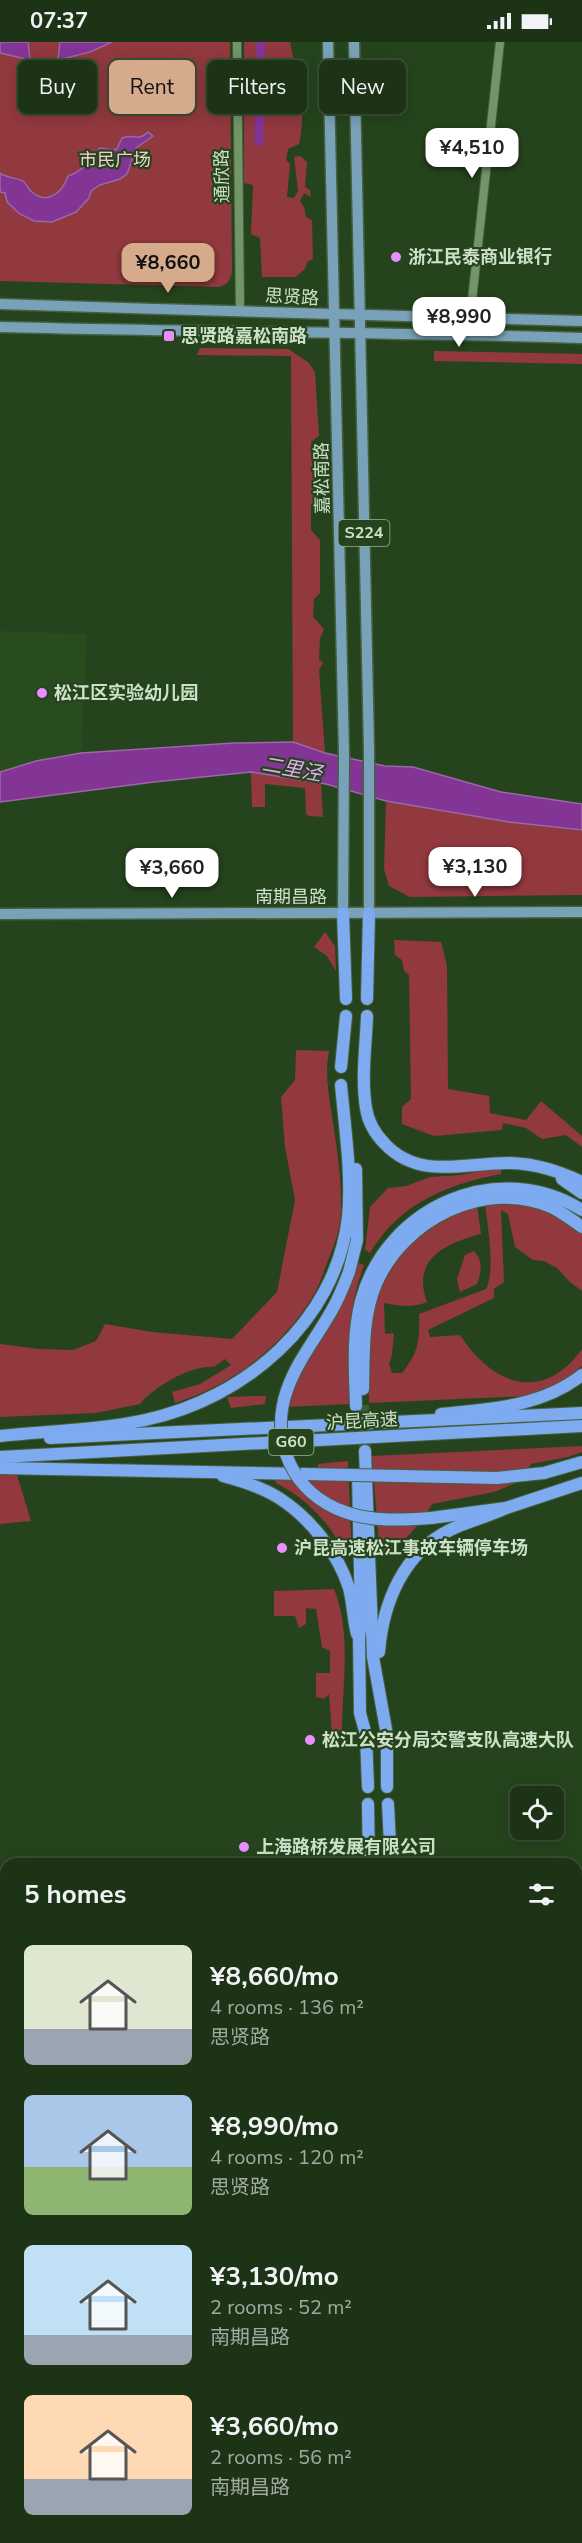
<!DOCTYPE html>
<meta charset="utf-8">
<style>
body{margin:0;font-family:"Nunito Sans","Noto Sans SC",sans-serif;background:#293f23;color:#f1f3f6;height:100vh;display:flex;flex-direction:column;font-size:22px;white-space:nowrap}
*{box-sizing:border-box;margin:0}
p{font-size:20px;color:#a0aaa1}
.icon{flex:none;width:33px;height:33px;fill:none;stroke:currentColor;stroke-width:2;stroke-linecap:round;stroke-linejoin:round}
.map{position:relative;flex:1;overflow:hidden}
.sheet{position:absolute;left:0px;top:1816px;width:582px;height:686px;display:flex;flex-direction:column;background:#1c3316;border-radius:18px 18px 0 0;box-shadow:0 3px 15px #0003,0 0 0 2px #3a4e35}
.sheet>*{flex:none}
.guide{position:absolute;left:18px;top:18px;width:546px;height:54px;display:flex;gap:12px}
.buttons{position:absolute;left:510px;top:1744px;display:grid;gap:12px}
.buttons a{display:grid;place-items:center;width:54px;height:54px;border-radius:9px;background:#1c3316;box-shadow:0 3px 15px #0003,0 0 0 2px #3a4e35;font-size:30px}
.price{position:absolute;translate:-50% -51px;padding:0 14px;border-radius:12px;background:#fff;color:#222;font-size:20px;line-height:39px;filter:drop-shadow(0 2px 3px #0008)}
.price::after{content:'';position:absolute;left:50%;top:36px;width:18px;height:14px;margin-left:-9px;background:inherit;clip-path:polygon(0 0,100% 0,50% 100%)}
.price.on{background:#d6ab8b;color:#111}
ul{padding:0;list-style:none}
li{display:flex;align-items:center;gap:18px;height:150px;padding:0 24px}
li span{display:grid;place-items:center;flex:none;width:168px;height:120px;border-radius:9px;color:#555}
li>.icon{margin-inline-start:auto}
span .icon{width:72px;height:72px;fill:#fffc;stroke-width:1}
li b{font-size:26px}
h2{display:flex;justify-content:space-between;align-items:center;height:72px;padding:0 24px;font-size:26px}
.pill{padding:0 21px;border-radius:9px;background:#1c3316;box-shadow:0 3px 15px #0003,0 0 0 2px #3a4e35;font-size:21px;line-height:54px}
.pill.on{background:#d6ab8b;color:#111}
.status{display:flex;justify-content:space-between;align-items:center;height:42px;padding:0 30px;background:#1c3316;direction:ltr}
.status svg{height:16px;fill:currentColor}
.map>svg:first-child{display:block}
.built{fill:#284c1e}
.green{fill:#91393e}
.water{fill:#833596;stroke:#9968a5;stroke-width:1.5}
.lines{fill:none;stroke-linecap:round;stroke-linejoin:round}
.canal{stroke:#833596;stroke-width:9}
.highway-tunnel{stroke:#3e5b37;stroke-width:12;stroke-dasharray:12 6;stroke-linecap:butt}
.minor-casing{stroke:#45613e;stroke-width:10}
.major-casing{stroke:#45613e;stroke-width:13}
.highway-casing{stroke:#45613e;stroke-width:14}
.minor{stroke:#729569;stroke-width:8}
.major{stroke:#79a2ba;stroke-width:10}
.highway{stroke:#7eaaf0;stroke-width:12}
.tram{stroke:#9bb196;stroke-width:1.5}
.highway-bridge-casing{stroke:#45613e;stroke-width:14;stroke-linecap:butt}
.highway-bridge{stroke:#7eaaf0;stroke-width:12}
.poi-dot{fill:#e88eff;stroke:#25441d;stroke-width:2}
.labels{text-anchor:middle;dominant-baseline:central;stroke-width:4.5;stroke-linejoin:round;paint-order:stroke}
.shield{fill:#25441d;stroke:#9bb195;stroke-width:1.5}
.shield-label{font-size:16px;font-weight:bold;fill:#cde0c9}
.park-label{font-size:18px;fill:#f1cece;stroke:#25441d}
.street-label{font-size:18px;fill:#cde0c9;stroke:#25441d}
.poi-label{font-size:18px;font-weight:bold;fill:#cde0c9;stroke:#25441d;text-anchor:start}
.water-label{font-size:20px;font-style:italic;fill:#e3a9f2;stroke:#25441d}
</style>
<div class="status"><b>07:37</b><svg viewBox="0 0 49 12"><path d="M0 12V9h3v3zM5 12V6h3v6zM10 12V3h3v9zM15 12V0h3v12zM26 1h20v11H26zM47 4h2v5h-2z"/></svg></div>
<div class="map">
<svg width="582" height="2501" viewBox="0 0 582 2501">
<rect width="100%" height="100%" fill="#25441d"/>
<path class="built" d="M0,589L87,592L81,711L36,719L0,730Z"/>
<g class="green">
<path d="M0,0H230L232,230C230,240 227,243 218,245L0,239Z"/>
<path d="M244,0H290C297,34 307,67 299,102L288,107L286,118L290,122L287,155L294,156L298,149L294,115L300,114L307,120L305,145L310,148L311,155L304,151L300,159L304,165L306,175L312,178L313,217L307,220L305,227L295,235H262L260,196L251,192L253,143L244,141Z"/>
<path d="M200,306L288,307L308,320L315,330L319,394L311,400L314,443L318,449V460L311,462V488L320,498V551L314,557L313,575L324,587L320,597L319,617L323,621L319,628L325,711L293,700L291,314L197,313Z"/>
<path d="M434,309L582,312V322L434,319Z"/>
<path d="M251,730L321,741L323,775L309,774L306,772L305,746L265,742V765H252Z"/>
<path d="M386,759L425,764L509,780L582,789V853L410,855L389,844L384,827Z"/>
<path d="M325,890L335,904L336,929L327,914L314,905Z"/>
<path d="M394,898L441,900L447,924L448,1047L489,1054L490,1071L526,1078L541,1059L582,1094V1105L566,1093L542,1097L526,1086L503,1081L502,1088L434,1094L402,1082V1065L411,1057L409,933L404,929L402,918L395,913Z"/>
<path d="M296,1008L329,1009C325,1030 328,1047 331,1068C336,1100 342,1135 341,1168C341,1186 334,1204 327,1221C323,1232 319,1244 313,1254C281,1306 232,1343 175,1361L172,1350L200,1342L231,1323L225,1317L214,1325C191,1323 154,1345 140,1362L96,1371L0,1375V1302L39,1307L73,1308L96,1299L105,1282L152,1290L232,1297L277,1250L295,1158L285,1105L281,1055L295,1038Z"/>
<path d="M501,1125V1132C447,1142 399,1162 370,1211L365,1208L370,1165L388,1146L406,1144L430,1135L460,1133Z"/>
<path d="M500,1159L547,1166L582,1192V1249L570,1240L557,1226L544,1219L533,1218L515,1205L508,1172L501,1168L504,1240L494,1247V1256L428,1288L430,1295L460,1293C492,1343 543,1362 582,1307V1324L561,1343L530,1354L369,1361L368,1302L379,1242L403,1205L441,1176L477,1163L481,1192C446,1201 411,1217 427,1260C414,1266 398,1264 384,1261L385,1292L394,1291L392,1313L389,1322L392,1331H402C419,1310 420,1298 419,1272L486,1247C496,1227 487,1183 485,1160Z"/>
<path d="M474,1209C483,1220 482,1228 477,1242L460,1250L457,1237L465,1213Z"/>
<path d="M358,1221L364,1223C345,1276 348,1308 350,1362L285,1365L288,1350Z"/>
<path d="M254,1354H266L265,1362L231,1366L227,1355Z"/>
<path d="M582,1404V1410L568,1415L531,1422L521,1439L494,1450L432,1462C417,1488 404,1500 380,1515L372,1414Z"/>
<path d="M348,1419L352,1515L346,1516C334,1484 306,1456 276,1441L274,1436L318,1435V1422Z"/>
<path d="M0,1433H17L31,1479L0,1482Z"/>
<path d="M334,1547C352,1591 342,1645 342,1691H332L329,1652L324,1657L316,1655V1631H330V1609L322,1605L316,1567L306,1566V1582L299,1586L295,1574H274V1549Z"/>
<rect x="576" y="1907" width="6" height="417"/>
</g>
<g class="water">
<path d="M0,0H28L30,18L0,11Z"/>
<path d="M60,0H112L90,10L58,18Z"/>
<path d="M148,90L153,94L136,106L127,132L120,137L100,143L91,149L89,156L76,170L52,180L34,179L20,172L7,160L5,151L0,150V131C7,136 16,136 23,139C26,141 28,147 32,150C48,164 63,149 68,134C82,130 91,117 100,106L113,108L117,107L122,96C132,91 139,100 148,90Z"/>
<path d="M293,700L325,711L385,724L413,725L501,750L582,762V788L509,780L386,759L326,742L251,730L154,740L0,760V730L36,719L81,711L234,701Z"/>
</g>
<g class="lines">
<path class="canal" d="M259,100L261,0"/>
<path class="highway-tunnel" d="M363,1363L365,1409"/>
<g class="minor-casing">
<g id="minor">
<path d="M237,0L240,268"/>
<path d="M470,277L500,0"/>
</g>
</g>
<g class="major-casing">
<g id="major">
<path d="M328,0L344,712L343,871"/>
<path d="M354,0L369,708V871"/>
<path d="M0,262C194,268 388,275 582,279"/>
<path d="M0,285C194,290 388,290 582,296"/>
<path d="M0,872L582,870"/>
<path d="M576,1872H582"/>
<path d="M0,1887H6"/>
<path d="M576,1898H582"/>
<path d="M0,1911H6"/>
<path d="M0,2242L6,2268"/>
<path d="M576,2344H582"/>
<path d="M0,2360H6"/>
<path d="M50,2496L51,2501"/>
</g>
</g>
<g class="highway-casing">
<g id="highway">
<path d="M343,871L346,957"/>
<path d="M367,957L369,871"/>
<path d="M367,974C366,1003 361,1036 366,1066C368,1079 375,1092 385,1102C420,1139 467,1120 511,1121C537,1122 558,1129 582,1140"/>
<path d="M341,1025L346,974"/>
<path d="M562,1137L582,1151"/>
<path d="M349,1230L357,1198L356,1127"/>
<path d="M363,1347C364,1312 362,1275 376,1242C403,1178 485,1136 551,1165C562,1170 572,1178 582,1185"/>
<path d="M356,1364C355,1329 352,1294 361,1259C386,1165 498,1115 582,1168"/>
<path d="M441,1372C491,1367 541,1365 582,1333"/>
<path d="M0,1394C48,1389 98,1388 145,1378C244,1357 336,1280 348,1175C352,1132 345,1087 341,1043"/>
<path d="M50,1396L582,1371"/>
<path d="M365,1409L373,1615L387,1693V1745"/>
<path d="M0,1415L582,1384"/>
<path d="M0,1426L305,1432"/>
<path d="M358,1433L361,1578L359,1596L360,1671L366,1693L368,1745"/>
<path d="M223,1434C242,1439 263,1446 279,1456C310,1476 338,1511 349,1546C353,1561 353,1577 357,1592"/>
<path d="M431,1476L506,1466L582,1441"/>
<path d="M379,1610C383,1561 403,1511 450,1488C468,1479 488,1475 506,1466"/>
<path d="M368,1762L369,1822"/>
<path d="M388,1762L391,1822"/>
</g>
</g>
<use href="#minor" class="minor"/>
<use href="#major" class="major"/>
<use href="#highway" class="highway"/>
<g class="tram">
<path d="M576,1879H582"/>
<path d="M0,1897H6"/>
</g>
<g class="highway-bridge-casing">
<g id="highway-bridge">
<path d="M349,1230C344,1243 339,1256 332,1268C317,1295 297,1319 287,1348C269,1399 293,1452 345,1470C372,1480 403,1478 431,1476"/>
<path d="M305,1432L497,1436L544,1431L582,1420"/>
</g>
</g>
<use href="#highway-bridge" class="highway-bridge"/>
</g>
<g class="poi-dot">
<circle cx="396" cy="215" r="6"/>
<rect x="163" y="288" width="12" height="12" rx="3"/>
<circle cx="42" cy="651" r="6"/>
<circle cx="282" cy="1506" r="6"/>
<circle cx="310" cy="1698" r="6"/>
<circle cx="244" cy="1805" r="6"/>
</g>
<g class="labels">
<g class="shield">
<rect x="338.5" y="478" width="51" height="26" rx="4.5"/>
<rect x="268.5" y="1387" width="45" height="26" rx="4.5"/>
</g>
<g class="shield-label">
<text x="364" y="491">S224</text>
<text x="291" y="1400">G60</text>
</g>
<g class="park-label">
<text x="115" y="118">市民广场</text>
</g>
<g class="street-label">
<text transform="translate(222 134) rotate(-91)">通欣路</text>
<text transform="translate(292 255) rotate(3)">思贤路</text>
<text transform="translate(322 436) rotate(-91)">嘉松南路</text>
<text x="291" y="855">南期昌路</text>
<text transform="translate(362 1379) rotate(-3)">沪昆高速</text>
</g>
<g class="poi-label">
<text x="408" y="215">浙江民泰商业银行</text>
<text x="181" y="294">思贤路嘉松南路</text>
<text x="54" y="651">松江区实验幼儿园</text>
<text x="294" y="1506">沪昆高速松江事故车辆停车场</text>
<text x="322" y="1698">松江公安分局交警支队高速大队</text>
<text x="256" y="1805">上海路桥发展有限公司</text>
</g>
<g class="water-label">
<text transform="translate(292 727) rotate(10)">二里泾</text>
</g>
</g>
</svg>
<div class="buttons">
<a><svg class="icon" aria-label="locate" viewBox="0 0 24 24"><circle cx="12" cy="12" r="6"/><path d="M12 2v4M12 18v4M2 12h4M18 12h4"/></svg></a>
</div>
<b class="price" style="left:472px;top:137px">¥4,510</b>
<b class="price on" style="left:168px;top:252px">¥8,660</b>
<b class="price" style="left:459px;top:306px">¥8,990</b>
<b class="price" style="left:475px;top:856px">¥3,130</b>
<b class="price" style="left:172px;top:857px">¥3,660</b>
<div class="guide">
<a class="pill">Buy</a>
<a class="pill on">Rent</a>
<a class="pill">Filters</a>
<a class="pill">New</a>
</div>
<section class="sheet">
<h2>5 homes<svg class="icon" aria-label="filters" viewBox="0 0 24 24"><path d="M4 7h16M4 17h16"/><circle cx="9" cy="7" r="2"/><circle cx="15" cy="17" r="2"/></svg></h2>
<ul>
<li><span style="background:linear-gradient(#dfe7d0 70%,#9aa5b1 0)"><svg class="icon" aria-label="home" viewBox="0 0 24 24"><path d="M3 11l9-7 9 7M6 9v11h12V9"/></svg></span><div><b>¥8,660/mo</b><p>4 rooms · 136 m²</p><p>思贤路</p></div></li>
<li><span style="background:linear-gradient(#a9c7e8 60%,#8fb573 0)"><svg class="icon" aria-label="home" viewBox="0 0 24 24"><path d="M3 11l9-7 9 7M6 9v11h12V9"/></svg></span><div><b>¥8,990/mo</b><p>4 rooms · 120 m²</p><p>思贤路</p></div></li>
<li><span style="background:linear-gradient(#bfe0f5 75%,#9aa5b1 0)"><svg class="icon" aria-label="home" viewBox="0 0 24 24"><path d="M3 11l9-7 9 7M6 9v11h12V9"/></svg></span><div><b>¥3,130/mo</b><p>2 rooms · 52 m²</p><p>南期昌路</p></div></li>
<li><span style="background:linear-gradient(#ffd9b3 70%,#9aa5b1 0)"><svg class="icon" aria-label="home" viewBox="0 0 24 24"><path d="M3 11l9-7 9 7M6 9v11h12V9"/></svg></span><div><b>¥3,660/mo</b><p>2 rooms · 56 m²</p><p>南期昌路</p></div></li>
</ul>
</section>
</div>
